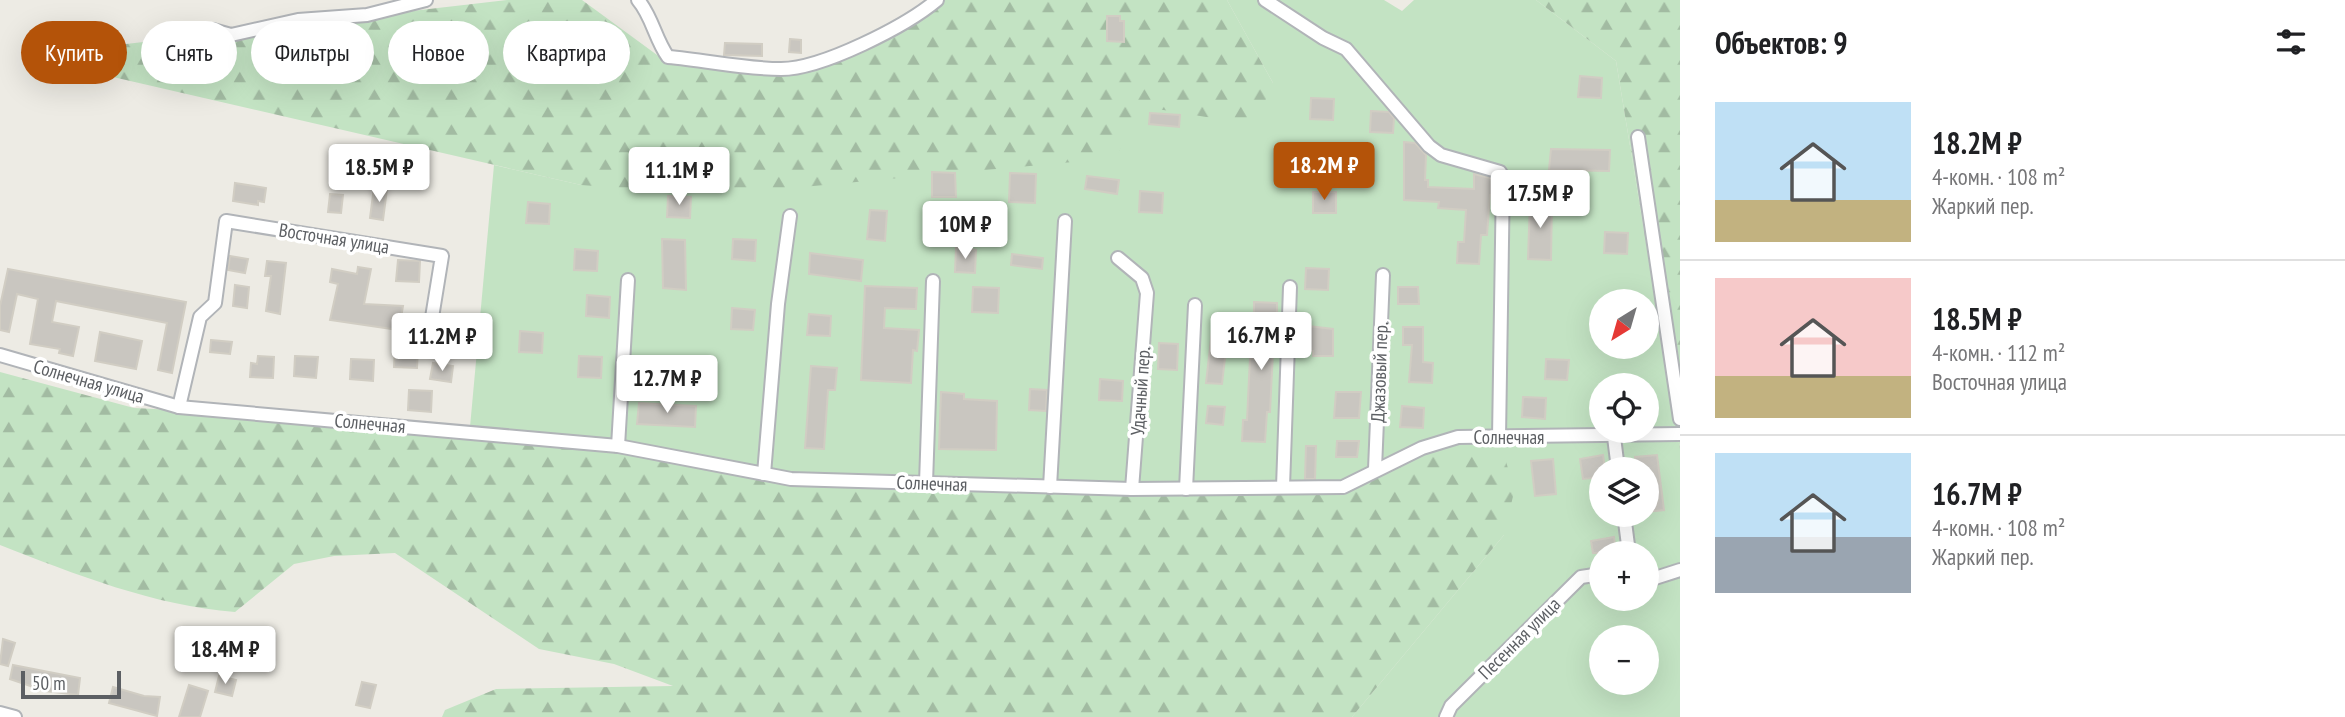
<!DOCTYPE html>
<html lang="ru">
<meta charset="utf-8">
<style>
body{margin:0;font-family:"PT Sans Narrow",sans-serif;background:#f6f6f6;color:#202124;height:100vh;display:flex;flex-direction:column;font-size:26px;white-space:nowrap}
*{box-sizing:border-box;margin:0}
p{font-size:23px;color:#757577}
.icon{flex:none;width:38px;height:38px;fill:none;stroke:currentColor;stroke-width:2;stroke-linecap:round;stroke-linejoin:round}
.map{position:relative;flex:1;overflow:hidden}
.sheet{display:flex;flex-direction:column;background:#fff;width:665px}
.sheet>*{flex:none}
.guide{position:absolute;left:21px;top:21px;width:665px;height:63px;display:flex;gap:14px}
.needle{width:46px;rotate:217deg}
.buttons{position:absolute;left:1589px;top:289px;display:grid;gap:14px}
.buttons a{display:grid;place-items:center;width:70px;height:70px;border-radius:50%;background:#fff;box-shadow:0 7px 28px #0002;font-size:35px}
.scale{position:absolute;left:21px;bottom:18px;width:100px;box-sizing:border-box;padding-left:7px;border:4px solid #5c5f63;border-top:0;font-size:19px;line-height:24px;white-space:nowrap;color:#5c5f63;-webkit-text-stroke:5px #fff;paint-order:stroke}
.price{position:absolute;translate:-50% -60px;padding:0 16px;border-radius:7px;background:#fff;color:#222;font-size:23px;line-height:46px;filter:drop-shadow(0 2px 4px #0008)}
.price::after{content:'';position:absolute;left:50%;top:42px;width:21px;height:16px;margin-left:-10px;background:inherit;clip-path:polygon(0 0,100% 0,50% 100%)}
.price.on{background:#b45309;color:#fff}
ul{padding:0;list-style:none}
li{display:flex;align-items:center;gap:21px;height:175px;padding:0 35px}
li+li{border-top:2px solid #e0e0e0}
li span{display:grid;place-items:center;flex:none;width:196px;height:140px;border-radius:0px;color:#555}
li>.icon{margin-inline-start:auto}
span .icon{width:84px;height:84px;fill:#fffc;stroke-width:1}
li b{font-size:30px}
h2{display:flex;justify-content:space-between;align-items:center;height:84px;padding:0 35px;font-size:30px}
.chip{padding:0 24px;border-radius:32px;background:#fff;box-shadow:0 7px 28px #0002;font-size:24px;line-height:63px}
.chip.on{background:#b45309;color:#fff}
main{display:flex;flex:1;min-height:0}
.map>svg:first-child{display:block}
.green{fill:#c3e3c3;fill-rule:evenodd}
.forest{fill:url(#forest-firs)}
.building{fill:#c9c6c0;stroke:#d1cdc3;stroke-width:2}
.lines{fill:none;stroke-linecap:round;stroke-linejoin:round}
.street-casing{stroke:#b1b4b8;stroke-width:16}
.street{stroke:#fff;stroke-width:12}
.labels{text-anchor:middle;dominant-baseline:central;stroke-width:7;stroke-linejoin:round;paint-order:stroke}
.street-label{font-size:19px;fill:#5c5f63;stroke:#fff}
</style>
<main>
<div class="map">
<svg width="1680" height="717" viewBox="0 0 1680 717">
<defs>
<pattern id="forest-firs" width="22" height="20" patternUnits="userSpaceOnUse" patternTransform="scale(1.75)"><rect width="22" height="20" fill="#c3e3c3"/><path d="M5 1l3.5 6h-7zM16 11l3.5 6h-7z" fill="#a2bba2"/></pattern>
</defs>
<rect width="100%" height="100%" fill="#edebe4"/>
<path class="green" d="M1227,0H1384L1402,11L1414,0H1536L1616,61L1680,449V717H1352L1504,535L1422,448L1340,495L1283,487L791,479L469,438L494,165L581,185L1139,105L1273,83ZM1601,301H1647V346H1601ZM1601,385H1647V430H1601ZM1601,469H1647V514H1601ZM1601,553H1647V598H1601ZM1601,637H1647V682H1601Z"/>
<g class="forest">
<path d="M507,0H582L668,63L823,64L933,0H1227L1273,83L1255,125L1139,106L1116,158L717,195L581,185L22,56Z"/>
<path d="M1536,0H1680V449L1616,61Z"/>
<path d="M0,372L134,408L297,416L618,446L791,479L1283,487L1340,495L1422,448L1505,457L1514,492L1504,535L1352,717H442L445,710L496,689L673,686L614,664L539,649L395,553L334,556L294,564L235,612C155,606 74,574 0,545Z"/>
</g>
<g class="building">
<path d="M1107,16H1120V21H1124V42L1107,41Z"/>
<path d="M790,39L801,40V53L789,52Z"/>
<path d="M725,43L762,44V56L724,55Z"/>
<path d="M1580,76L1602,78L1601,98L1578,97Z"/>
<path d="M1311,98L1334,99L1333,120L1310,119Z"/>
<path d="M1371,111L1389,112L1394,118L1393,133L1370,132Z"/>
<path d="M1150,113L1180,115L1179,127L1149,124Z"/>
<path d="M1404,142L1415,143L1426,155L1425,180H1428V187L1474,189V174L1494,179V195H1490L1487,235H1481L1479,264L1457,263L1458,242H1464L1466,210L1438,208L1439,202L1404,200Z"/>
<path d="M1551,149L1610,150L1609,171L1549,170Z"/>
<path d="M932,172L955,173L956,197H932Z"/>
<path d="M1010,173L1036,174L1035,203L1009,202Z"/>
<path d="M1087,176L1119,180L1117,194L1085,189Z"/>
<path d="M235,183L266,188L264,202L258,201V205L233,201Z"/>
<path d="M374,187L387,189L383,220L370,218Z"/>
<path d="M1140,191L1163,193L1162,213L1139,212Z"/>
<rect x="1313" y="192" width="23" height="21"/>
<path d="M330,194L343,195L341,213L328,212Z"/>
<path d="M668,196L691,197L690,218L667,217Z"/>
<path d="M1530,200L1552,202L1551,260L1528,259Z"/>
<path d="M528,202L550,204L549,224L526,223Z"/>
<path d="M870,210L887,211L885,241L867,239Z"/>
<path d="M1605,232L1628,233L1627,254L1604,253Z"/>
<path d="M662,239L685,240L686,290L663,288Z"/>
<path d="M733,239L756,240L755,261L732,259Z"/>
<path d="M956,248L976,250L975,273L955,272Z"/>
<path d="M575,249L598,251L597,271L574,270Z"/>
<path d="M810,253L863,260L861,281L809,274Z"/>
<path d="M1012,254L1043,258L1042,269L1011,265Z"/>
<path d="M230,256L248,259L245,273L228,270Z"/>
<path d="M398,260L420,261L419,282L396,281Z"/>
<path d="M267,261L286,263L280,314L266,311L271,276H265Z"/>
<path d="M358,267L371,269L364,304L403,306L399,330L330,320L338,284L330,282L332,269L357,274Z"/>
<path d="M1306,268L1329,269L1328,290L1305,289Z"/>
<path d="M8,269L186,302L172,373L158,370L167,323L56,301L52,322L79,327L73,356L59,353L60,349L30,344L38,299L17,294L9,332L0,330V306Z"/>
<path d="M235,285L249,287L247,308L233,306Z"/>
<path d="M865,286L917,288L916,309L885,308L884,328L919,330L917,351L913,350L911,383L861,380Z"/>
<path d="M973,287L999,288L998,313L972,312Z"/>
<path d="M1398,287H1418L1419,304H1398Z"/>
<path d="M587,295L610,297L609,318L586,316Z"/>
<path d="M1254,302L1277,303V352L1273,351L1270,412H1267L1265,442L1242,441L1243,420H1247L1250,358L1254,359Z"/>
<path d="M732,308L755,310L753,330L731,329Z"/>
<path d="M809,314L831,316L830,336L807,335Z"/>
<path d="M440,322L460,324L458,342L437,340Z"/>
<path d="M1308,326L1333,329V356H1313V351H1308Z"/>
<path d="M1403,327H1423V362L1433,363L1432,383L1409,382L1412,345H1403Z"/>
<path d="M1212,330L1228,332L1222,384L1206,383Z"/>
<path d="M520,331L543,333L542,353L519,352Z"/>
<path d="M100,332L142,341L136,369L95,361Z"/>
<path d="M211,340L232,342L230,354L210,352Z"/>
<path d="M1159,343L1178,344L1177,370L1158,369Z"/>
<path d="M395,346L418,348L417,368L394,367Z"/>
<path d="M258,356L274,357L273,378L250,377L251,363L257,364Z"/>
<path d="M295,356L318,357L316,378L294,376Z"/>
<path d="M579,356L602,357L601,378L578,377Z"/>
<path d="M670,357L693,358L692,379L669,378Z"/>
<path d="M351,359L374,360L373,381L350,379Z"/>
<path d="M1546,359L1569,360L1567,380L1545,379Z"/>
<path d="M433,363L453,366L451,382L430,379Z"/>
<path d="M811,366L837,368L835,390H828L824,449L805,448Z"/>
<path d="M1100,379L1123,381L1122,401L1099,400Z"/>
<path d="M1030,389L1047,390L1046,411L1029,410Z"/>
<path d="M409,390L432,391L431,412L408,410Z"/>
<path d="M941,392L964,394V399L997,401L996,450L939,449Z"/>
<path d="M1336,392H1361L1359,418H1334Z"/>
<path d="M1523,397L1546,398L1545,419L1522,417Z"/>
<path d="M639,403L696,406L695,427L637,424Z"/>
<path d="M1208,406L1225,407L1223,425L1206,423Z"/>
<path d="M1402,406L1424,408L1423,428L1400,427Z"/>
<path d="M1337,441H1359L1357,457H1336Z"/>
<path d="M1306,446H1316L1315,479H1305Z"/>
<path d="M1603,455L1605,469H1601V477L1583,479L1580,459Z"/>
<path d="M1657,455L1664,510L1647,512V469H1636L1635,457Z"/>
<path d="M1553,459L1556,494L1535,496L1531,461Z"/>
<path d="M1614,537L1616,553H1593L1591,541Z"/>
<path d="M3,639L15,643L8,666L0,664Z"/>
<path d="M13,665L80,678L78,695L45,691L10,679Z"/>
<path d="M219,676L236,680L232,696L215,692Z"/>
<path d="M362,682L376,685L370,708L356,705Z"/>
<path d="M189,685L208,691L200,717H179Z"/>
<path d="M113,687L144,696L160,697L157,716L109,703Z"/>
</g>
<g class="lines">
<g class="street-casing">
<g id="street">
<path d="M638,0C652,16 655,39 668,57C705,60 744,69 781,69C822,69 906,26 937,0"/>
<path d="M1265,0L1323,38L1346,49L1429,146L1441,155L1500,172L1503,177L1499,438"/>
<path d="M213,30L231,35L298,20L367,15L426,0"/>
<path d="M1638,137L1680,419"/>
<path d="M1118,258L1142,278L1147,293L1132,489"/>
<path d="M0,355L179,407L618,446L791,479L1132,489L1343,487L1422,448L1458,437L1680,434"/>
<path d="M179,407L200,317L215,303L226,221L442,256L428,342"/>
<path d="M1614,437L1618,469"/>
<path d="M618,446L628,280"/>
<path d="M1375,469L1383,275"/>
<path d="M764,474L778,304L790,216"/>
<path d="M926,483L933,281"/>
<path d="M1050,487L1065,221"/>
<path d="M1283,487L1290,287"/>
<path d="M1186,489L1195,305"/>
<path d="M1624,514L1629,553"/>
<path d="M1647,578L1652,579L1680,570"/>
<path d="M0,713L15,717"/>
<path d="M1446,717L1451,706L1581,577L1601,574"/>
</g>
</g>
<use href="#street" class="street"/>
</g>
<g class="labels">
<g class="street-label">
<text transform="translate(334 238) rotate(9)">Восточная улица</text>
<text transform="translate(1379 372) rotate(-88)">Джазовый пер.</text>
<text transform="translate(89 381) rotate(16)">Солнечная улица</text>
<text transform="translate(1140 391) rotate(-86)">Удачный пер.</text>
<text transform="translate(370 423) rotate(5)">Солнечная</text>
<text x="1509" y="437">Солнечная</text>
<text transform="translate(932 483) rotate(2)">Солнечная</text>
<text transform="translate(1519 638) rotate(-45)">Песенная улица</text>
</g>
</g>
</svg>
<div class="buttons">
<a><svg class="needle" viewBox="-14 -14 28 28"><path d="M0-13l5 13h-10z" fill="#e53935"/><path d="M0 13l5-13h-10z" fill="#757577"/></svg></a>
<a><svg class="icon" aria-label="locate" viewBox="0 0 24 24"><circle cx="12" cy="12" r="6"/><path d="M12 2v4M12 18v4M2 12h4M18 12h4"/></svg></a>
<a><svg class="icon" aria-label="layers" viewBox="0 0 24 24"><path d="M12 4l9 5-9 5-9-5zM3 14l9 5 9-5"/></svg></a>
<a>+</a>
<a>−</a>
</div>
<div class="scale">50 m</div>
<b class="price on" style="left:1324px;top:202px">18.2M ₽</b>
<b class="price" style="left:379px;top:204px">18.5M ₽</b>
<b class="price" style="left:679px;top:207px">11.1M ₽</b>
<b class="price" style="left:1540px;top:230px">17.5M ₽</b>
<b class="price" style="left:965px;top:261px">10M ₽</b>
<b class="price" style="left:1261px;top:372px">16.7M ₽</b>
<b class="price" style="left:442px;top:373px">11.2M ₽</b>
<b class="price" style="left:667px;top:415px">12.7M ₽</b>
<b class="price" style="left:225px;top:686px">18.4M ₽</b>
<div class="guide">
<a class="chip on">Купить</a>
<a class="chip">Снять</a>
<a class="chip">Фильтры</a>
<a class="chip">Новое</a>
<a class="chip">Квартира</a>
</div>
</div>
<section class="sheet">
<h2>Объектов: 9<svg class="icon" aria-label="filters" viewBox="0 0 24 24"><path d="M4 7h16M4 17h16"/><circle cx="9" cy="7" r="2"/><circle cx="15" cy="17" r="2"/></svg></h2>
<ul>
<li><span style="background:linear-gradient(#bfe0f5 70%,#c2b280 0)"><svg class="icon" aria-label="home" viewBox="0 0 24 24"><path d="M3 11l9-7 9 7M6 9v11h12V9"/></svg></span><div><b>18.2M ₽</b><p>4-комн. · 108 m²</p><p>Жаркий пер.</p></div></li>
<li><span style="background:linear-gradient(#f6c9c9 70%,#c2b280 0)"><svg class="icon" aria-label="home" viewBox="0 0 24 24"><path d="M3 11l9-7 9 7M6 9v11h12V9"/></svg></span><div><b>18.5M ₽</b><p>4-комн. · 112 m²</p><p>Восточная улица</p></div></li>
<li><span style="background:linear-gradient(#bfe0f5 60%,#9aa5b1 0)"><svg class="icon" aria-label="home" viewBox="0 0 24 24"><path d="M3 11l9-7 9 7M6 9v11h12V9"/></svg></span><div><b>16.7M ₽</b><p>4-комн. · 108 m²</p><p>Жаркий пер.</p></div></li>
</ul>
</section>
</main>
